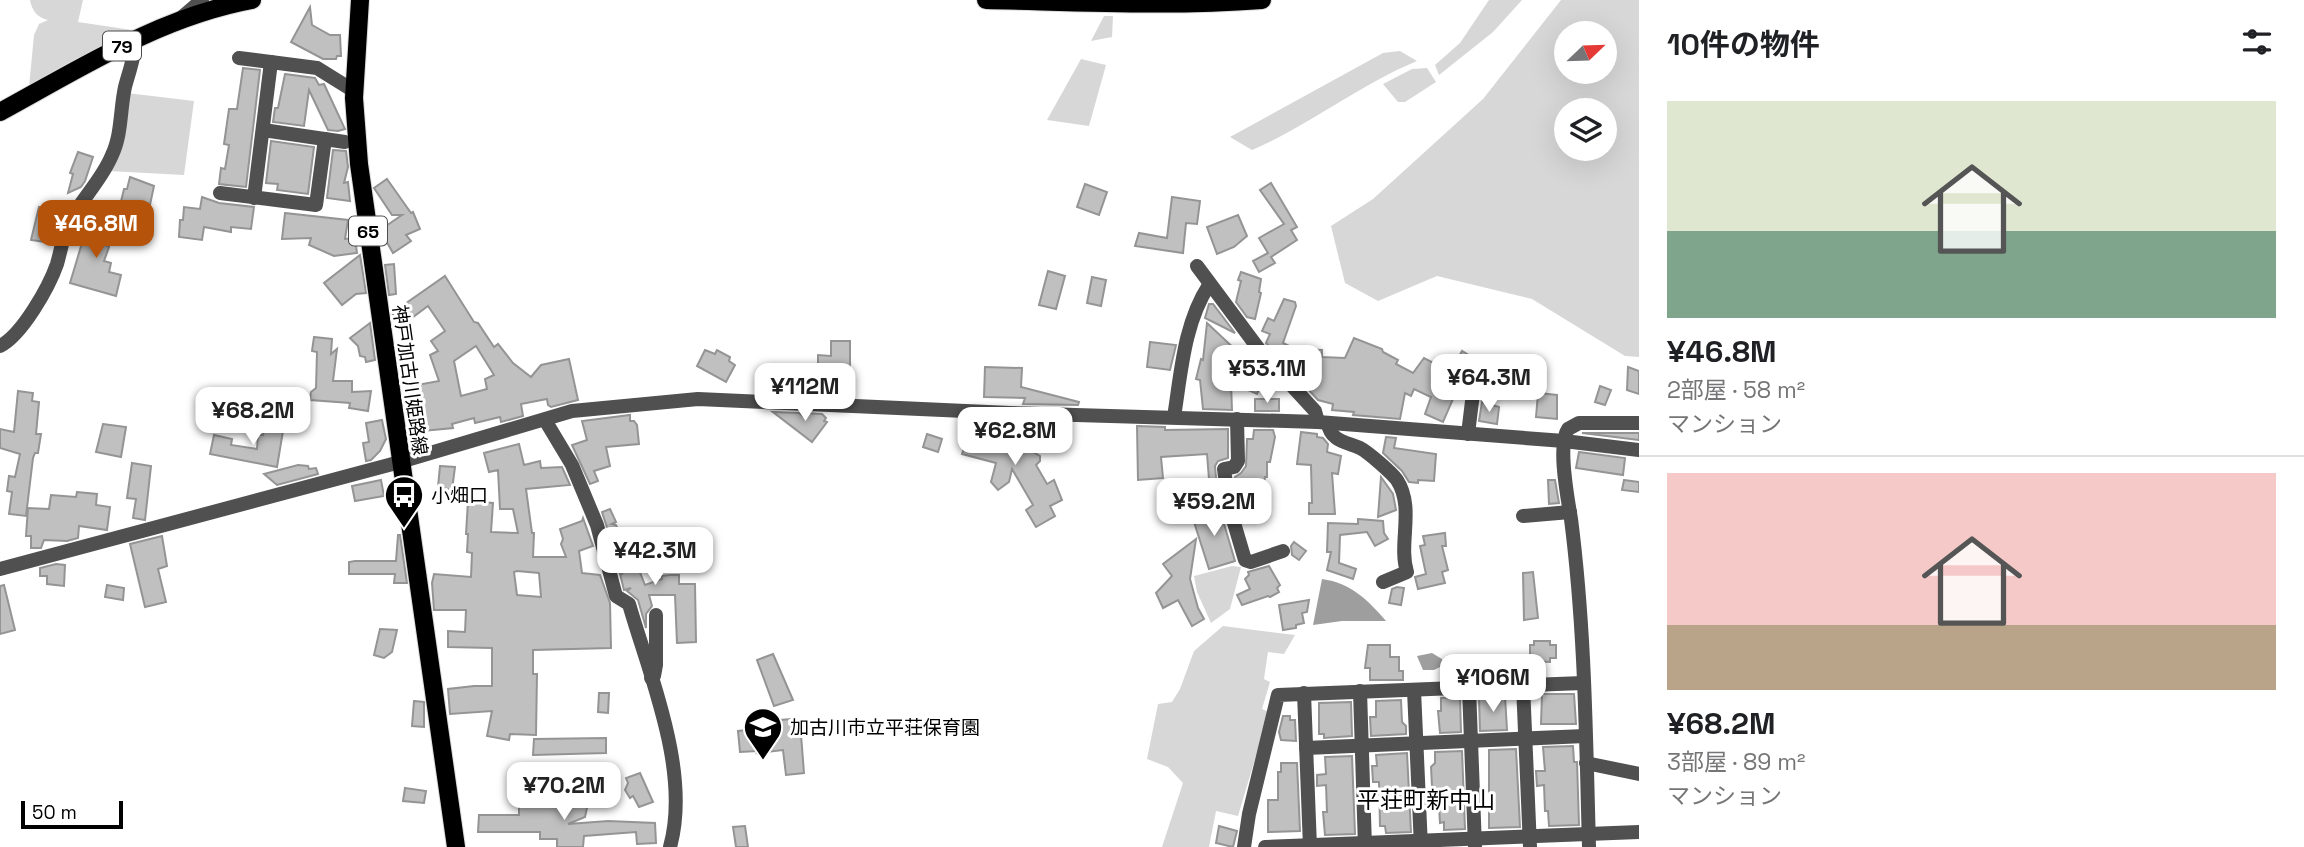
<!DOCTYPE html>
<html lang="ja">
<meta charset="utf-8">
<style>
body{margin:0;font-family:"Space Grotesk","Noto Sans JP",sans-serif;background:#f6f6f6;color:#202124;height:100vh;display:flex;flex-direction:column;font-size:26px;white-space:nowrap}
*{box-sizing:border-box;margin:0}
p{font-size:23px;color:#757577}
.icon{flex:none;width:38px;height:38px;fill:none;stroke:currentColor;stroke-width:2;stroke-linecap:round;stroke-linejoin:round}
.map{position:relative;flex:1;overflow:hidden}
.side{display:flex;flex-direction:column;background:#fff;width:665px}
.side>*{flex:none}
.needle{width:46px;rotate:67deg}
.tools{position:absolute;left:1554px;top:21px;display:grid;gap:14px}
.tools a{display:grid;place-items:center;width:63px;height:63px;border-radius:50%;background:#fff;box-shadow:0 7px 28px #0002;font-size:35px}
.scale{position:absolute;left:21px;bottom:18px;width:102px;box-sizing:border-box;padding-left:7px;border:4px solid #000;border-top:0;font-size:19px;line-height:24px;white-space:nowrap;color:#000;-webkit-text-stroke:5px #fff;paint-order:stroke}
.price{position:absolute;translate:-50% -60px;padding:0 16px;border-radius:14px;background:#fff;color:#222;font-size:23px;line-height:46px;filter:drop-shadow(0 2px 4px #0008)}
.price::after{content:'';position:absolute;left:50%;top:42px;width:21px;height:16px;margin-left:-10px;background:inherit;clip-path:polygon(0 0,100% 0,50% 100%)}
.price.selected{background:#b45309;color:#fff}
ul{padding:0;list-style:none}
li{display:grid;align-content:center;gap:14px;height:371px;padding:0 28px}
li+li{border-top:2px solid #e0e0e0}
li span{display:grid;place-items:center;height:217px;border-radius:0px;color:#555}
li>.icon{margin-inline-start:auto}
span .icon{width:126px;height:126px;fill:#fffc;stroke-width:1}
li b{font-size:30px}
h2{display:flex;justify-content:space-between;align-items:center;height:84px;padding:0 28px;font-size:30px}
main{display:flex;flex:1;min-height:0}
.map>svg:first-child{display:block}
.green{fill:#d7d7d7;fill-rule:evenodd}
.water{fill:#9e9e9e}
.building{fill:#c0c0c0;stroke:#949494;stroke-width:2;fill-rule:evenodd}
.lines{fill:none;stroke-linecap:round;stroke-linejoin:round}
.primary-casing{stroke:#dbdbdb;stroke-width:20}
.minor{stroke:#505050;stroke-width:14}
.primary{stroke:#000;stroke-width:18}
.labels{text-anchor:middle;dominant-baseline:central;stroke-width:6;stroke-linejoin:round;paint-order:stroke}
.shield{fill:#fff;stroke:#4c4c4c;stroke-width:2}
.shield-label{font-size:18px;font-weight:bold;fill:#000}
.street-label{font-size:19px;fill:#000;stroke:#fff}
.poi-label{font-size:19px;fill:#000;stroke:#fff;text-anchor:start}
.quarter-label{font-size:23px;fill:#000;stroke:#fff}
</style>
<main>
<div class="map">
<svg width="1639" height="847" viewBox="0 0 1639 847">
<rect width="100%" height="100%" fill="#fff"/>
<g class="green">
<path d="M30,0H83L78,22L132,30L29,87L34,35L39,24L48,20C38,18 32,11 30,0Z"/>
<path d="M1489,0H1522L1493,32L1439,75L1435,65L1460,43Z"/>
<path d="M1561,0H1639V357L1625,356L1532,299L1437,276L1378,301L1345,283L1331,226L1373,199L1483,99ZM1566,33H1605V72H1566ZM1566,110H1605V149H1566Z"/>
<path d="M1104,16H1113L1112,37L1091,41Z"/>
<path d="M1400,51L1417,61C1359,85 1310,125 1252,150L1230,137L1383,53Z"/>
<path d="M1081,59L1106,65L1089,126L1047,120Z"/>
<path d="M1427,68L1436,82L1405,102H1398L1383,84L1412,69Z"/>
<path d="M127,93L194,101L184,175L108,171Z"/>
<path d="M1232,566L1241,567L1230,609L1211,623L1197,592L1194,576Z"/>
<path d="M1223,626L1295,635L1284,654L1268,652L1264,679L1270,682L1262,709L1269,712L1238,816L1216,811L1209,847H1162L1183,783L1168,767L1147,759L1158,704L1172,702L1180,689L1194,651Z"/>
</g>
<g class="water">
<path d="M1322,579C1351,583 1368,600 1386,621H1342L1313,625Z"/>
<path d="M1432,653L1442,659V666L1434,670H1423L1417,656Z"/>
</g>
<g class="building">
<path d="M310,7L312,25L330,35H340L341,56H337L336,59H323L291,42Z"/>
<path d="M243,68L260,70L246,187L219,184L221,168L225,169L229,145L224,144L229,109H237Z"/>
<path d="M285,74L315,78L319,85L324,84L345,129L338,131L328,130L309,90L304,126L273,122L275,108H278Z"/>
<path d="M271,141L314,147L308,194L277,190L278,184L266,183Z"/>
<path d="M333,150L346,151L348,167L344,183L348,182L350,201L327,198Z"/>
<path d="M78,152L93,157L85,181L81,187L68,193L73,174L70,173Z"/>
<path d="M130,177L154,186L147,219L144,218L143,221L118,214L124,189H127Z"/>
<path d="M387,179L411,213L413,212L420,229L406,235L411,241L393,253L380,230L402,215H392L374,188Z"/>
<path d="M1271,183L1297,227L1291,230L1297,240L1271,257L1275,263L1259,272L1253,261L1268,253L1259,238L1284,224L1260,190Z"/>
<path d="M1085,184L1107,192L1099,215L1077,207Z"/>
<path d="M202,197L219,203L254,207L251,229L231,227V232L204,227L202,240L179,237L180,220H183L184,207L200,209Z"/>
<path d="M1172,197L1200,201L1197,224L1186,223L1183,253L1135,246L1139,233L1167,238Z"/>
<path d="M39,207L58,210L52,243L31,240Z"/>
<path d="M285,213L348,220L345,239L355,238L357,253L334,256L309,245L311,238L282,239Z"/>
<path d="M1238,215L1247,236L1234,247L1217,254L1207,227Z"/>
<path d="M96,217L112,219L105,245L109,247L104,261L111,263L109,272L121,275L116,296L70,283L88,223L94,224Z"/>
<path d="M360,255L366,293L356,294L342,305L324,283Z"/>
<path d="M394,264L396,294L389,295L385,265Z"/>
<path d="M1048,271L1065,276L1056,309L1039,305Z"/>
<path d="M1241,272L1261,279L1259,292L1261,293L1255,319L1247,317L1236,302L1241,281L1238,280Z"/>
<path d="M445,276L474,322L478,323L494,347L498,344L513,363L531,377L541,365L569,359L578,400L551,407L548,405L547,399L521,404L523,416L501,422L500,417L475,423L474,418L452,424L453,428L423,431L417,385L439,381L430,355L438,351L431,341L445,331L428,306L401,326L392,313ZM476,346L494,375L485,379L487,389L461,396L454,361Z"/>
<path d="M1092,277L1106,280L1101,306L1087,303Z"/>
<path d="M1284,299L1295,302L1296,306L1283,343L1295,349L1322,350V357L1345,358L1354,338L1382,349L1383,352L1398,360L1396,364L1413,373L1424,358L1441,367L1443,364L1453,368L1462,351L1477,360L1462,386L1459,385L1443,422L1425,414L1431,397L1414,389L1411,396L1405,393L1400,419L1353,415L1354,412L1332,410L1333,404L1318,400L1266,343L1270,334L1262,331L1268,318L1274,321Z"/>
<path d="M1209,304H1213L1235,333L1205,318Z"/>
<path d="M370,323L375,360L366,362L365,357L360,356L358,346L350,338Z"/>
<path d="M1207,323L1238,352L1233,384L1231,383L1232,410L1203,409L1200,380L1196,379L1201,359L1203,360Z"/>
<path d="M314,337L332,339L331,354L337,349L333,381H352V392L371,391L368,411L349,408L350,403L310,400L311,392L316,388L317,352L312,351Z"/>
<path d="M831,341H850V371H847L845,393L843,396L824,395L825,369H818V355L831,356Z"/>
<path d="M1150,342L1176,345L1170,370L1147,367Z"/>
<path d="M705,350L715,354L717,350L730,357L729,361L735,365L726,382L697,366Z"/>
<path d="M985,367L1022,368L1021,387L1079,402L1078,405L1023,404L1025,398L984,397Z"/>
<path d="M1245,367L1265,376L1257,394L1237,385Z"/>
<path d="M1628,367L1639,371V394L1627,390Z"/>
<path d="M1600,386L1611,390L1605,405L1595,402Z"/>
<path d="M18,391L33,393L32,401L39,402L36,434H41L38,453H35L33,458L26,516L9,514L12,492L7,491L9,476L15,477L20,454L0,448V429L14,432Z"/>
<path d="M1538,393L1557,395V419L1536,417Z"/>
<rect x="1255" y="399" width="24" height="12"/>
<path d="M1482,402L1499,407L1497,424L1479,421Z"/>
<path d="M773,412L799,413L803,416L805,413L822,414L826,418L824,421L827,422L812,442Z"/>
<path d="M630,415V421H634L637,425L639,444L606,447L610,466L594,471L598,481L590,484L572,445L587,440L582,421Z"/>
<path d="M382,420L386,439L380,451L371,460L366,461L363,443L369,442L366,423Z"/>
<path d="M265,423L284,425L277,467L210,454L214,435L232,439L231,445L257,449L258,435H263Z"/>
<path d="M1012,423L1024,425L1018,436L1030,439L1029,442H1016L1040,456V461L1036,465L1047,484L1054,480L1062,500L1050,506L1055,516L1036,527L1026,510L1033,505L1012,469L1009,482L998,490L991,482L996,463L962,454L966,443L968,444L972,438L976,424L1007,433Z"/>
<path d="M103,424L126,427L121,457L96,452Z"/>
<path d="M1055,424H1071L1070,442H1050L1051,430H1055Z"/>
<path d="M1137,426L1165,427V430L1228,429V458L1218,461L1215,466L1217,489L1183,491L1182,484L1209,479L1207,454L1161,457L1163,478L1138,480Z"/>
<path d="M1254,430H1273L1275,437L1270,462H1267V477H1265L1264,485L1236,487L1235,477L1241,473L1246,466L1247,439H1253Z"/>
<path d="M1301,432L1317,434V437L1323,438L1328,444L1327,452L1341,456L1338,474L1332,473L1335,514H1309V503H1312L1311,465L1297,464Z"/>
<path d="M1582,433H1639V440Z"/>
<path d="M927,434L942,439L938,452L923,447Z"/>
<path d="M1386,437L1396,438L1394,448L1436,454L1434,481L1418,480V483L1409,482L1402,471L1383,453Z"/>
<path d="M519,444L524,465L540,461L541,468L562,467L570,485L526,489L532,533H534L533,557H566L561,544L563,539L560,529L582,521L583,518L593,546L579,551L582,573L600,575L610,603L611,648L533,650V674H537L536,735L510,734L509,740L487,736L492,711L450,714L448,689L474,686H492V648L448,647V631L465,632L466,610H434L432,583L434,574L471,577L472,553L467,552L468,534H466L468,501L493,503L491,532L518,533L513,509H500L498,470L489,472L484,453ZM517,571L539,573L541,597L517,595L514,572Z"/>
<path d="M1579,452L1625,458L1623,475L1576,468Z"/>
<path d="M132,463L151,466L145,520L133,518L136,499L127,498Z"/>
<path d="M298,465L308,466L309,469L316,468L318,474L277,485L264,474Z"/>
<path d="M440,466L455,467L452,490L438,487Z"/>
<path d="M1381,477L1393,494L1396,510L1378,517Z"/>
<path d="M381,480L384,496L355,501L352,486Z"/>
<path d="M1548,480H1555L1559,503L1549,504Z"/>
<path d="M1624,480L1639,482V492L1622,490Z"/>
<path d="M77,492L97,494L96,505L110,507L107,530L79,526L78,538L67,541L44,540L41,548H31V536H26L28,508L49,509L51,495L76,497Z"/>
<path d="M1219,507L1235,561L1209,569L1194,522L1199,514Z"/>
<path d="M610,509L616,522L612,524L616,525L628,555L630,554L637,565L645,585L662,579V576L670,575H679V584H695L696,642L677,643L675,595H649L652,606L646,614V628L638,600L627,591L631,588L624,590L620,574H622L602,512Z"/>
<path d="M1358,519L1383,521L1384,533L1388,539L1375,546L1367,532L1340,535L1339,563L1356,569L1353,579L1327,570L1331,552H1327L1328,523L1358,524Z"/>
<path d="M1445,533L1446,546H1442L1448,570L1442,572L1445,583L1418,589L1415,577L1426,574L1420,546L1425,545L1423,536Z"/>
<path d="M398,535H400L407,583H394L395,574H349V562L355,561H396Z"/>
<path d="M162,536L167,566L158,569L166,602L145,607L130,544Z"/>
<path d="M1196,539L1190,579L1198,608L1204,619L1192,626L1178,600L1163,608L1156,593L1172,576L1163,564Z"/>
<path d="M1294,542L1306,551L1299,560L1292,555L1291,546Z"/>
<path d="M56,564L65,565L64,586L47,584V576H40V568Z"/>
<path d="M1269,566L1280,585L1277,588L1279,592L1270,597L1268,596L1242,605L1237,595L1250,589L1245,579L1249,575L1248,572Z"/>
<path d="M1533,572L1538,618L1524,620L1523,573Z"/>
<path d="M4,585L15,630L0,634V586Z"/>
<path d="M107,585L124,588L123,600L105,597Z"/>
<path d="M1397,587L1404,588L1401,605L1389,603L1392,589Z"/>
<path d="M1309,600L1307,612L1302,613L1304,623L1296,625V628L1283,630L1279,605Z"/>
<path d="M380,629L397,630L392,652L384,658L374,655Z"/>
<path d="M1534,641H1550V645H1556V658H1550V662L1530,661V645H1534Z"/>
<path d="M1368,645H1390V657H1399V671H1403V680H1370V668H1365Z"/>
<path d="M773,654L793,700L774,706L757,660Z"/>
<path d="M599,693H609L608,713L598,712Z"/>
<path d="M1542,694H1574L1576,724H1541Z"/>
<path d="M1505,696L1507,730L1480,731L1479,697Z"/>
<path d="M1460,697L1461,732L1440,733L1438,711H1441V698Z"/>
<path d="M1401,700L1402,722L1406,726V734L1371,736L1370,717H1376V701Z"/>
<path d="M414,701L424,702V727L412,726Z"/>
<path d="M1351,702L1352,736L1324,738V734H1319V703Z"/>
<path d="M1283,716H1290V720H1295L1296,741L1281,740L1279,732Z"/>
<path d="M792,719L793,722H800L804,773L786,775L783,750L757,753L758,751L740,752L738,731L779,727V720Z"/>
<path d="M606,738V753L533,755L534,739Z"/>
<path d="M1573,746L1574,762H1577L1579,825L1549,826L1548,811H1545L1544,785L1537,786L1536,771H1545L1543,747Z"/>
<path d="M1516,749L1520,827L1489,828V750Z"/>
<path d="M1462,751L1465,829L1444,830V822L1440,823L1438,791H1434L1433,786H1432L1431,767L1435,763V752Z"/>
<path d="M1407,753L1411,832L1386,833L1385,826H1380L1379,782H1373L1372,766H1377L1376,755Z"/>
<path d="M1352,756L1355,834L1325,835L1323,812H1327L1326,785L1317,786V775L1326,774L1325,757Z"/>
<path d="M1281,763H1297L1300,831L1268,832V800H1278V772H1281Z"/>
<path d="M640,773L653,802L639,807L633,796L630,798L625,790L628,783L626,778Z"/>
<path d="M405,788L426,791L424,803L403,801Z"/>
<path d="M562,788L590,794L585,817L568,824L608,821L655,823L656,843L637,844L636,832L584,836L583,847H557V839H540V832H478L479,815H519V804H554L555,796H560Z"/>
<path d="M745,826L748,847H736L733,827Z"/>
<path d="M1219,826L1237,831L1233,847L1216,843Z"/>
</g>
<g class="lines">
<g class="primary-casing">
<g id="primary">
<path d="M360,0L354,98L359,164L456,847"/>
<path d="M986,0C1078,2 1170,7 1262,0"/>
<path d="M0,112C81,68 160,17 252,0"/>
</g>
</g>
<g class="minor">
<path d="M182,17L202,0"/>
<path d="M239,58L317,68L354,91"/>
<path d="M263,130L345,142"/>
<path d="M220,193L316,205L325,139"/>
<path d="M254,198L271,62"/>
<path d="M1197,266L1261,352L1315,411L1318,422"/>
<path d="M0,346C22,335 49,287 57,264C61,250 63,236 69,223C81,199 102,180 112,155C122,134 120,109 125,87C129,71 136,56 133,40"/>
<path d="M1174,417C1181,373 1184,323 1209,285"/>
<path d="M1237,419L1238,461L1234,467L1224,469L1229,506L1245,560L1251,562L1283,551"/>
<path d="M545,420L572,465L597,525L616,596L629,604C650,677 691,772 670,847"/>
<path d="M1328,423C1330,441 1346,442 1360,448C1368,452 1392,473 1397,480C1415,508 1398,543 1407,572L1383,582"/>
<path d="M1468,434L1473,393"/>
<path d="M1523,516L1570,512"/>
<path d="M0,569L400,462L572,411L698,399L1010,413L1318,422L1564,441L1639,450"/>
<path d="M651,678L654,676L656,665V615"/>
<path d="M1523,685L1530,847"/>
<path d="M1469,688L1475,847"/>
<path d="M1414,690L1421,847"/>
<path d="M1360,691L1365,847"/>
<path d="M1304,693L1310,847"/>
<path d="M1306,748L1585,736"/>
<path d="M1586,763L1639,774"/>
<path d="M1244,847L1249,814L1278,695L1583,683"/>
<path d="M1265,847L1639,832"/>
<path d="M1589,847C1586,738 1585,628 1571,519C1568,500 1557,445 1568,429L1579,423H1639"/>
</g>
<use href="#primary" class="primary"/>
</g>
<defs>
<g id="bus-pin" transform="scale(2.0125)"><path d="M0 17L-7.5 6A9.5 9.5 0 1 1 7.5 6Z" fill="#000" stroke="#fff"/><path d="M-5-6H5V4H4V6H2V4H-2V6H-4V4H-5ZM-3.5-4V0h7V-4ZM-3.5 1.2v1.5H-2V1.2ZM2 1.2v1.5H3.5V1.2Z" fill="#fff"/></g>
<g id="school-pin" transform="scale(2.0125)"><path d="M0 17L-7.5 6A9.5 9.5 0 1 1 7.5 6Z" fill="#000" stroke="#fff"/><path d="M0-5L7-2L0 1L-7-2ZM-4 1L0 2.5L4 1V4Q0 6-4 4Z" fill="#fff"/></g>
</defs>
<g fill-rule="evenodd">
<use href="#bus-pin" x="404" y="495"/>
<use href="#school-pin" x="763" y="727"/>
</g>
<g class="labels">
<g class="shield">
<rect x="103" y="31.5" width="38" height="29" rx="5"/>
<rect x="349" y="216.5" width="38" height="29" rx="5"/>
</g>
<g class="shield-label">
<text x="122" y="46">79</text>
<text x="368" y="231">65</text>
</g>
<g class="street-label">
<text transform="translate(410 380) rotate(82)">神戸加古川姫路線</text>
</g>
<g class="poi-label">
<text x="431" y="495">小畑口</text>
<text x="790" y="727">加古川市立平荘保育園</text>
</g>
<g class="quarter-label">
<text x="1426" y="800">平荘町新中山</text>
</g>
</g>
</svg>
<div class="tools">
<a><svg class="needle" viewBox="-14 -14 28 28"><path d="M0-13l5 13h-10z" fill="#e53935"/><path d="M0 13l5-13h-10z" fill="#757577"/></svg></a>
<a><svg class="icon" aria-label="layers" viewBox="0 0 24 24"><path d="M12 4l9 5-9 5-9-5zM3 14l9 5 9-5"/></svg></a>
</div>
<div class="scale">50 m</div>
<b class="price selected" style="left:96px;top:260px">¥46.8M</b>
<b class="price" style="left:1267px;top:405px">¥53.1M</b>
<b class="price" style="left:1489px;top:414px">¥64.3M</b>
<b class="price" style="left:805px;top:423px">¥112M</b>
<b class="price" style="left:253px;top:447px">¥68.2M</b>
<b class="price" style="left:1015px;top:467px">¥62.8M</b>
<b class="price" style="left:1214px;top:538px">¥59.2M</b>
<b class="price" style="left:655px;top:587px">¥42.3M</b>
<b class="price" style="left:1493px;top:714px">¥106M</b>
<b class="price" style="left:564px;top:822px">¥70.2M</b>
</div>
<section class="side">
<h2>10件の物件<svg class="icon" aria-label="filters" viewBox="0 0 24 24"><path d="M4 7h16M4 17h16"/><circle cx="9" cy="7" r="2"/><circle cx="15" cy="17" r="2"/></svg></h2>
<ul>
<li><span style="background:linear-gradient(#dfe7d0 60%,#7fa58c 0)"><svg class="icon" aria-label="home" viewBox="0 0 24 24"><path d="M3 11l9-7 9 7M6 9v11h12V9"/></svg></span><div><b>¥46.8M</b><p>2部屋 · 58 m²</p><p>マンション</p></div></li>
<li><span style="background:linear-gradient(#f6c9c9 70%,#b9a48a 0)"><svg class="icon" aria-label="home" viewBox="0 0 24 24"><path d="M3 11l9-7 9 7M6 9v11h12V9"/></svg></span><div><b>¥68.2M</b><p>3部屋 · 89 m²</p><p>マンション</p></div></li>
</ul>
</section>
</main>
